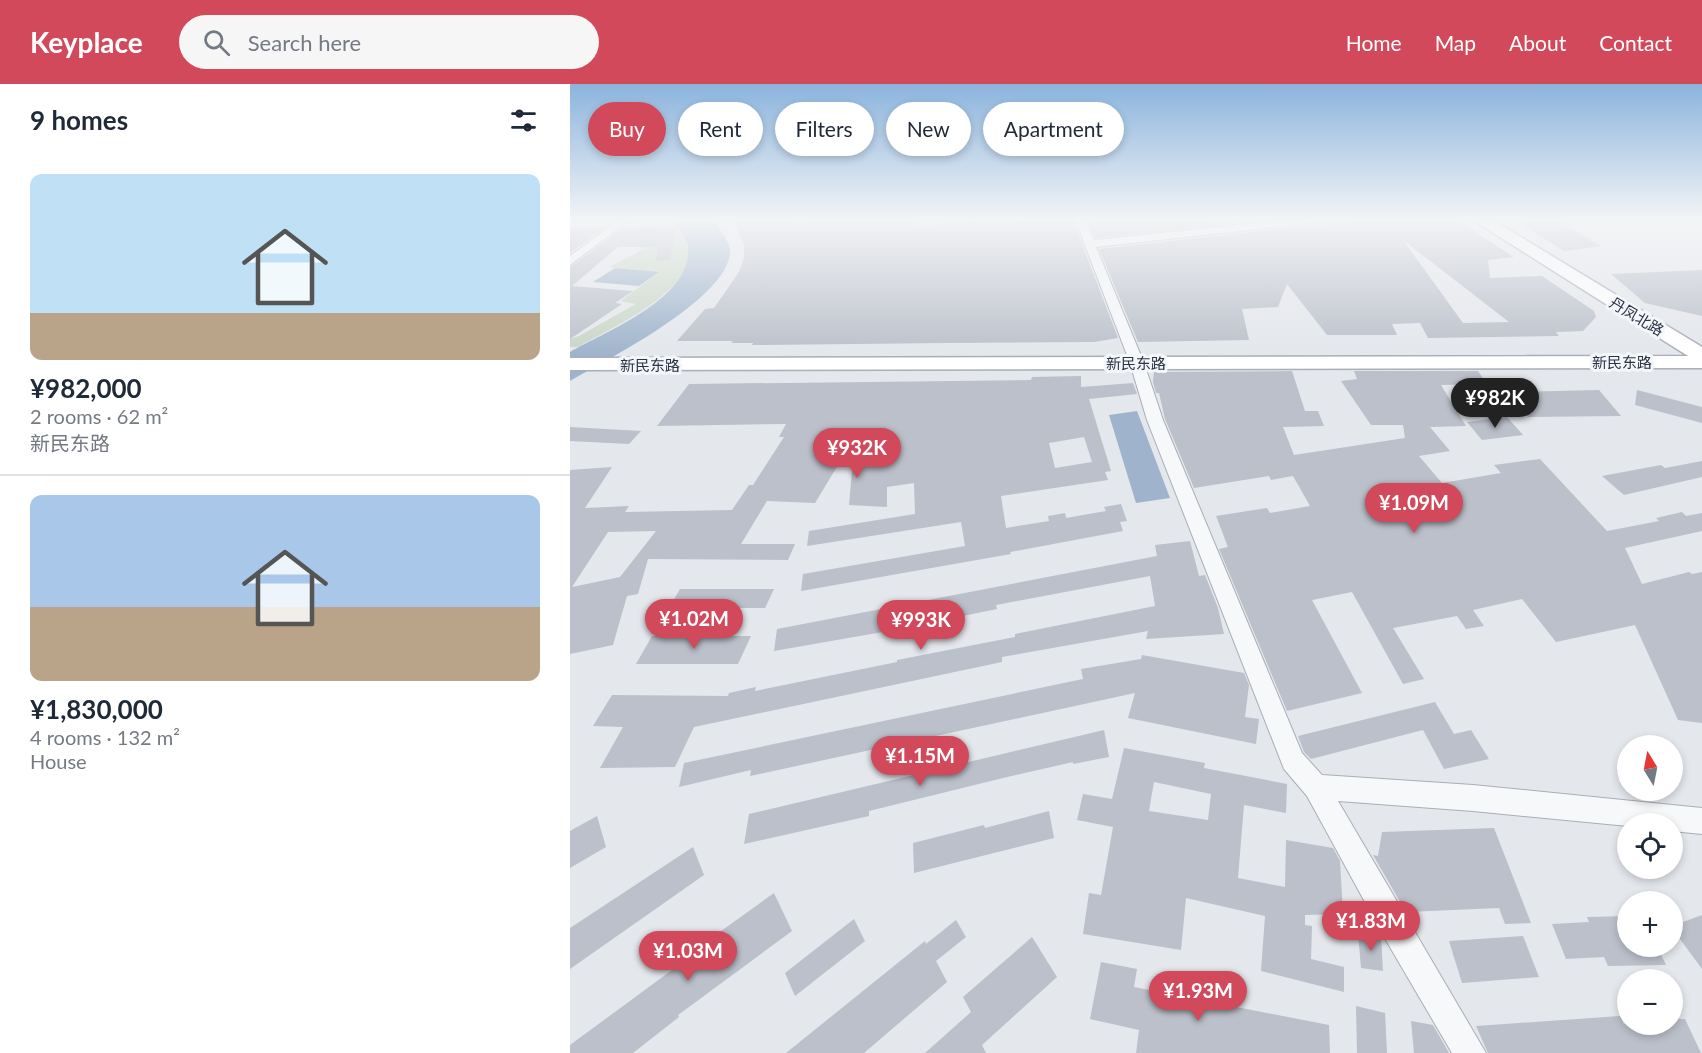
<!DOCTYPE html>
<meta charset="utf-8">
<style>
body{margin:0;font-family:Lato,"Noto Sans SC",sans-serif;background:#f6f6f7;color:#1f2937;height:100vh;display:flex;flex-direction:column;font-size:22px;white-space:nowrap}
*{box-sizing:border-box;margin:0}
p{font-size:20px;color:#747a83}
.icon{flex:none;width:33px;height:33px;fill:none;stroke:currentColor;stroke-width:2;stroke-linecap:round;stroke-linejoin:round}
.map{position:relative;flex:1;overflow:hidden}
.side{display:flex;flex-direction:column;background:#fff;width:570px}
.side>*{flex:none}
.hud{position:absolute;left:18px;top:18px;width:570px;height:54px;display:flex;gap:12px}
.needle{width:39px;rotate:350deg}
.buttons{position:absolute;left:1047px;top:651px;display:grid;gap:12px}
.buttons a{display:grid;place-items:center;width:66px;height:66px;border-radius:50%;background:#fff;box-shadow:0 3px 9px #0003;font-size:30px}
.price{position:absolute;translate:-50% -51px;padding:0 14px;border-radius:21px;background:#d1495b;color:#fff;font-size:20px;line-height:39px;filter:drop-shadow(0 2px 3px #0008)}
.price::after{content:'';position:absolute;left:50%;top:36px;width:18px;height:14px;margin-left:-9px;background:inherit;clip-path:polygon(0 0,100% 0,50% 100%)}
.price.current{background:#222;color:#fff}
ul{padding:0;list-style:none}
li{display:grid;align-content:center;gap:12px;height:318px;padding:0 30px}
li+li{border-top:2px solid #e0e1e3}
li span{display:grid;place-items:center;height:186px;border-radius:12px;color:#555}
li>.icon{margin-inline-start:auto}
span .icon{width:108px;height:108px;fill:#fffc;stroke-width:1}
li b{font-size:26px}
h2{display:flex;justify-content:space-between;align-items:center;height:72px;padding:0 30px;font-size:26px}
.pill{padding:0 21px;border-radius:27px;background:#fff;box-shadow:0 3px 9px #0003;font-size:21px;line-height:54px}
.pill.current{background:#d1495b;color:#fff}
header{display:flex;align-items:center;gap:36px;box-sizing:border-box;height:84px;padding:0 30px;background:#d1495b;color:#fff}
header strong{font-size:28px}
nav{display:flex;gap:33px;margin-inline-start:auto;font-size:21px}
.search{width:420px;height:54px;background:#f6f6f7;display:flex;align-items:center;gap:15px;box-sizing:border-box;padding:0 21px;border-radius:33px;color:#747a83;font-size:22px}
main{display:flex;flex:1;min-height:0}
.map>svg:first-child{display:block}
.green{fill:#c9d6c5}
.water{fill:#9fb4cc}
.building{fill:#bbc0ca;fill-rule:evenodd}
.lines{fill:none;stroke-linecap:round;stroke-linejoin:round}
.street-casing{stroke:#a9aeb7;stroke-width:2}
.secondary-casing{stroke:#a9aeb7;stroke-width:3}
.street{fill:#f7f8fa;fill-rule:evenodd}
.secondary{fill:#fff;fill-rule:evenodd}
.labels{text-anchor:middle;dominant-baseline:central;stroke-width:6;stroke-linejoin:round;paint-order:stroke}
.far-street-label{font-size:15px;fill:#2b3445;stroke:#f4f6f9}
</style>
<header>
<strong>Keyplace</strong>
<div class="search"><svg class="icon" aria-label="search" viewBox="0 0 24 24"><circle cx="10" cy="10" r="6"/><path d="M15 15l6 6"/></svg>Search here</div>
<nav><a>Home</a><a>Map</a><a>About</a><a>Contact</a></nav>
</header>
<main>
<section class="side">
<h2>9 homes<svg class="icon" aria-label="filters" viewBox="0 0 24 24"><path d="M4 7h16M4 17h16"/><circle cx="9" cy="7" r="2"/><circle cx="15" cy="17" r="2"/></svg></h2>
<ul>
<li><span style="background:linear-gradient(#bfe0f5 75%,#b9a48a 0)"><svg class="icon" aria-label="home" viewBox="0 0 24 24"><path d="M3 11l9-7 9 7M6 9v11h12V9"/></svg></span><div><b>¥982,000</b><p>2 rooms · 62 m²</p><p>新民东路</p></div></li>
<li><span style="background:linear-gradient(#a9c7e8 60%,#b9a48a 0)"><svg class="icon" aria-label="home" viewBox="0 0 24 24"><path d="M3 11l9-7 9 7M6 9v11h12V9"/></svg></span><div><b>¥1,830,000</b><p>4 rooms · 132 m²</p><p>House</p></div></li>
</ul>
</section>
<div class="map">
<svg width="1132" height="969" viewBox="0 0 1132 969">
<rect width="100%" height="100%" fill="#e4e7ec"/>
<path class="green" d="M89,135H102C107,142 114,150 117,158C136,203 36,246 8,263H0V255L9,252L66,220L51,217L88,189L39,183L65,170L91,150L92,139Z"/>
<g class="water">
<path d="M101,135H141C148,143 159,156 160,166C162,213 36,276 0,297V268C36,247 124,214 118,162C117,153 106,142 101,135Z"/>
<path d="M45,184L89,188L69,202L23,198Z"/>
<path d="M567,327L600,414L566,419L539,331Z"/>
</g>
<g class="building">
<path d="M163,135H222L223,138L270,135H350L346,142L409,136L410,139L473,135L503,136L548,254L524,258L374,259L182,261L183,259H161L163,257H107L135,225L144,224L169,188L174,174V161Z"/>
<path d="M517,135H638V138L708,135L525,154Z"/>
<path d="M800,135H886L944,173L918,176L920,194L972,192L1024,227L1026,233L1013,247L986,248L989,252L858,254L850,239L822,240L827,251H757L717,200L708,223L672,225L679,256L568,258L529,165ZM833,156L939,238L893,239Z"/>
<path d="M943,135H985L1031,162L994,167Z"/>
<path d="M106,142L100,175L86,177L88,163H48L2,202L63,207L45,219L52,220L0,255V183L53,144Z"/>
<path d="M0,144H34L0,169Z"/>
<path d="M1132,186V232L1075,219L1041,190Z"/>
<path d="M722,287L735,327H748L754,342L713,343L724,371L835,354L833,341H801L771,297L787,295L784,287H908L917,300L871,301L896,342L860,343L880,367L849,372L872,399L931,389L924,381L970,375L1037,447L1089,437L1086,434L1112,428L1116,432L1132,429V447L1055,464L1072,500L1119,488L1122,490L1132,488V639L1108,636L1065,541L986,558L952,515L903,526L914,542L896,545L887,532L823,544L854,595L833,600L782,508L742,516L792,609L717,627L649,465L658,463L646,432L697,424L700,429L740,422L723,392L701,396L699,392L624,404L595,335L589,309H586L583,298L584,288Z"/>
<path d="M511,292V303L563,299L567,310L519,315L541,387L535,388L538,396L431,412L436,444L479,437L478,432L495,429L496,434L536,427L534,423L551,420L557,437L550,438L553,447L440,468L441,470L231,507L233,490L395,462L391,438L237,462L239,447L345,430L344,399L317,403V423L279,421L285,353L245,419L197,417L171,460H225L218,476L78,475L68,510L57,512L43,561L0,570V386L42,383L15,424L59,422L55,428L162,426L179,401H183L214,353H209L216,340L87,342L119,300L461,296L462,293ZM514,353L522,378L485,384L479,359ZM86,447L50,493L2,503L38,448Z"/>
<path d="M1029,306L1051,332L958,333L940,308Z"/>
<path d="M1067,306L1132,323V339L1065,321Z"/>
<path d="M937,333L953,351L912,356L897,338Z"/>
<path d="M0,343L71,347L59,360L0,357Z"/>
<path d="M1132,377V393L1054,411L1032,392L1091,381L1095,384Z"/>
<path d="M620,457L629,492L635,491L648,524L654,550L576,555L578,547L432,573V578L124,643L105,683L30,684L53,643L23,642L42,611L158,612L159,609L186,603L185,607L327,578V576L445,553V550L585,522L580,492L426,521L427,525L324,546L204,567L207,545L587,472L585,461Z"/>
<path d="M110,505H204L195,524H99Z"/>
<path d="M82,552H181L168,580H66Z"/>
<path d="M572,571L674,589L679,601L675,633L689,635L686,660L558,634L565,609L180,692L181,686L109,703L114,679L513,595L511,585L571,575Z"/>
<path d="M865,618L884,650L901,646L919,675L874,685L853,646L741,675L734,668L728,652Z"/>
<path d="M534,646L539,673L503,680V678L433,694L299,727V732L174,760L179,730Z"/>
<path d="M554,664L635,679L634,684L717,700L716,729L674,721L668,794L715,803L716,756L763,764L770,777L773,830L735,831V841L742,842L741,875L774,883V908L691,887L695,832L616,814L611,866L513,850L519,809L531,811L543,743L507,736L513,710L542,715ZM584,698L641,710L638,736L579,727Z"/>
<path d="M479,727L484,754L344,789L343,759L414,741L415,744Z"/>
<path d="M27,732L36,763L0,784V747Z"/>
<path d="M924,744L961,839L935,840L929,824L836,828L803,771L808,772L812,748Z"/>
<path d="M123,763L134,791L0,885V844Z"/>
<path d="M204,809L222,847L108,931L109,933L63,969H0V961L102,886L101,883Z"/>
<path d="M1132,831V885L1102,844V842Z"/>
<path d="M1058,832V862H1087L1096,881L1038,882L1034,873L996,875L982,840L1019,838L1017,833Z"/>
<path d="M284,835L295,857L225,912L215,889Z"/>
<path d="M386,836L396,853L366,877L377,898L294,969H216L355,857L356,860Z"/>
<path d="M788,849L811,852L813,887L791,884Z"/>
<path d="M953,852L969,893L892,899L879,857Z"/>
<path d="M462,853L487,893L412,961L416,969H355L401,928L393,913Z"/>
<path d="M531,878L567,885L564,903L759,941L760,969H566L569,946L520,935Z"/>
<path d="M786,922L815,929L817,969H787Z"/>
<path d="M1050,932L1054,940H1102V935H1115L1131,969H918L906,942Z"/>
<path d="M841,937L863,941L879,969H844Z"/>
</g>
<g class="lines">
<g class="street-casing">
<g id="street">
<path d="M50,135H61L0,181V172Z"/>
<path d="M505,135H515L524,156L727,135H758L753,138L526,163L574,279L593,336L732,669L752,691L903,701L1132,724V750L1102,747V740H1058V742L903,727L768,717L916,969H882L814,853L737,712L714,685L577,336L560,279Z"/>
</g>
</g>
<g class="secondary-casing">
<path id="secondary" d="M904,135H921L1132,263V284L0,286V274L1118,272L906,138Z"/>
</g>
<use href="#street" class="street"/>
<use href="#secondary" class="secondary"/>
</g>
<linearGradient id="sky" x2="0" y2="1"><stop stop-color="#8bb4dd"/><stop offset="0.5" stop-color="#f3f4f6"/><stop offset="1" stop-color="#f3f4f6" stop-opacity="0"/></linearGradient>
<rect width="1132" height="270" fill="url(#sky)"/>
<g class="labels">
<g class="far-street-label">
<text transform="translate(1067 232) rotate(31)">丹凤北路</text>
<text x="1052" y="278">新民东路</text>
<text x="566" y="279">新民东路</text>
<text x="80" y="281">新民东路</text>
</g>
</g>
</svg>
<div class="buttons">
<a><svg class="needle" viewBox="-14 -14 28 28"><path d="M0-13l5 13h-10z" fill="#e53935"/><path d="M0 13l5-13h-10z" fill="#747a83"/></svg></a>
<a><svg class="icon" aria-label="locate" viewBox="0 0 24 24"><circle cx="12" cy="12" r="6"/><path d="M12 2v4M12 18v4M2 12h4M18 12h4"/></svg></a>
<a>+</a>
<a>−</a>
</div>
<b class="price current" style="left:925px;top:345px">¥982K</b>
<b class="price" style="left:287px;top:395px">¥932K</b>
<b class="price" style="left:844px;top:450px">¥1.09M</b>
<b class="price" style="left:124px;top:566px">¥1.02M</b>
<b class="price" style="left:351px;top:567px">¥993K</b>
<b class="price" style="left:350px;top:703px">¥1.15M</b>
<b class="price" style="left:801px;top:868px">¥1.83M</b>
<b class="price" style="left:118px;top:898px">¥1.03M</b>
<b class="price" style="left:628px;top:938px">¥1.93M</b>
<div class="hud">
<a class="pill current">Buy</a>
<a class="pill">Rent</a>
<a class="pill">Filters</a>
<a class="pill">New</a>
<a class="pill">Apartment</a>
</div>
</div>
</main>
